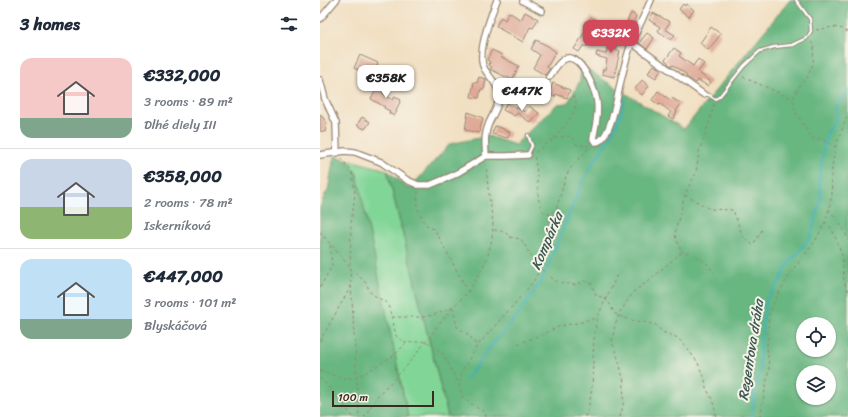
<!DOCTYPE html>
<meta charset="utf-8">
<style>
body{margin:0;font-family:Sriracha,sans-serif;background:#f6f6f7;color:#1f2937;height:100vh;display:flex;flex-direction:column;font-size:15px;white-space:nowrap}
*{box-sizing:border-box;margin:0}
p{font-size:13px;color:#747a83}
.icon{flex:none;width:22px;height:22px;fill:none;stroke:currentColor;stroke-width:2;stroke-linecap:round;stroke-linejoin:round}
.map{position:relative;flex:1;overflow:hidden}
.details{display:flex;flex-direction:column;background:#fff;width:320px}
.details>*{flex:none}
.tools{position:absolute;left:476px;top:317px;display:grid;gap:8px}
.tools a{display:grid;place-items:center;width:40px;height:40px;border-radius:50%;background:#fff;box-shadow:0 1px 3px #0004;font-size:20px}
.scale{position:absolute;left:12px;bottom:10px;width:102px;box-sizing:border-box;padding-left:4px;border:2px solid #3b2a1e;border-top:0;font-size:11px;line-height:14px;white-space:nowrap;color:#3b2a1e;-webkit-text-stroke:3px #f7f3e8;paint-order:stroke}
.price{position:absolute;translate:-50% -34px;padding:0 9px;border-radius:8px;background:#fff;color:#222;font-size:13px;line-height:26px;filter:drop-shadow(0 1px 2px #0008)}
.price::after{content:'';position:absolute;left:50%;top:24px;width:12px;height:9px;margin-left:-6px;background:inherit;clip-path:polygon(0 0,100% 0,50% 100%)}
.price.selected{background:#d1495b;color:#fff}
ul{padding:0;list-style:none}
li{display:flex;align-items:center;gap:12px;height:100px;padding:0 20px}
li+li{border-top:1px solid #e0e1e3}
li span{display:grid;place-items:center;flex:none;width:112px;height:80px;border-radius:12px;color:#555}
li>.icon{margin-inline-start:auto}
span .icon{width:48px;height:48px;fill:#fffc;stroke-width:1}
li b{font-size:17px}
h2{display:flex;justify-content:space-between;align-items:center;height:48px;padding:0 20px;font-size:17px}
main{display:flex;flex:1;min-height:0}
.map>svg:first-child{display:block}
.green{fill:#81d597;stroke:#5e805a}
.forest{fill:#68b680;stroke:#52704f;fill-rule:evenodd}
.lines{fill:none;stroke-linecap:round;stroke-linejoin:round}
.stream{stroke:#40b1ba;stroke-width:2}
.building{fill:#dfa896}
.lane-casing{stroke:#968470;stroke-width:4.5}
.street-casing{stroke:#968470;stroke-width:8}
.path{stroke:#968470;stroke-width:1;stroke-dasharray:3 3;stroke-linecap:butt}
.lane{stroke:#fff;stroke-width:2.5}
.street{stroke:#fff;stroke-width:5.5}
.labels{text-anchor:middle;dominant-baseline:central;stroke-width:4;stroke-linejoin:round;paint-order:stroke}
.water-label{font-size:14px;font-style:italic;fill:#3d5955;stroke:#f7f3e8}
</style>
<main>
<section class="details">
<h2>3 homes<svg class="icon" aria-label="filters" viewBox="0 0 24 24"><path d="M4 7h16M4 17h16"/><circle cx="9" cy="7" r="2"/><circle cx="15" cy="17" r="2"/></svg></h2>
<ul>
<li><span style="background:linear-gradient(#f6c9c9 75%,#7fa58c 0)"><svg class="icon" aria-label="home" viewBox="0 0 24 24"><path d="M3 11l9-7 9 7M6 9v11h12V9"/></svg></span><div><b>€332,000</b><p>3 rooms · 89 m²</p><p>Dlhé diely III</p></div></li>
<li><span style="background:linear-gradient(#c9d6e8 60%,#8fb573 0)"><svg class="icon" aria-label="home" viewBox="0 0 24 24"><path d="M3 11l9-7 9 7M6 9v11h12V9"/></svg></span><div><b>€358,000</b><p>2 rooms · 78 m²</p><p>Iskerníková</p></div></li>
<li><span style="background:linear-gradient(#bfe0f5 75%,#7fa58c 0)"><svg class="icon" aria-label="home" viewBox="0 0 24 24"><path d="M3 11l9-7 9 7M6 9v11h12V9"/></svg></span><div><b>€447,000</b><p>3 rooms · 101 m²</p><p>Blyskáčová</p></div></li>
</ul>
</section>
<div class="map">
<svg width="528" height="417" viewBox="0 0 528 417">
<rect width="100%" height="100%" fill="#f7f3e8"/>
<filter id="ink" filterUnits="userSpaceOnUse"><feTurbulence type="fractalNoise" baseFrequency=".025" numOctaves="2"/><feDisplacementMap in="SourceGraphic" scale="8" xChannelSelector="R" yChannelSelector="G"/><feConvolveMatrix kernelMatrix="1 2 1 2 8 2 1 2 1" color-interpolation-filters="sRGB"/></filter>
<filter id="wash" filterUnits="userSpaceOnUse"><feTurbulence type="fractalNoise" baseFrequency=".012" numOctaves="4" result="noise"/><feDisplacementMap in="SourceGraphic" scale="16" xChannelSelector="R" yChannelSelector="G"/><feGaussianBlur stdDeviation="0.9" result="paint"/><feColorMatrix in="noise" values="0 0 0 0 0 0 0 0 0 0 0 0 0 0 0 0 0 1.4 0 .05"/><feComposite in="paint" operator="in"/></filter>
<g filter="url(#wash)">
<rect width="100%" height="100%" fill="#f1dfc1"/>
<path class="green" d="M26,159L67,170L128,417H88L37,175Z"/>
<g class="forest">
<path d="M470,0H528V417H128L67,170L89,189L130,144L168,136L195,145L237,104L248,103L260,81L261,65L287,82L364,129ZM483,324H509V350H483ZM483,372H509V398H483Z"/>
<path d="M14,156L26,159L37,174L88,417H0V208L5,194L8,191Z"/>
</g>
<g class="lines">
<g class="stream">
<path d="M146,380L167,351L198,315L222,280L259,190L272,164L290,138L299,119L305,98"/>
<path d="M431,417L434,403V392L440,372V347L446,300L460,281L469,263L490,238L501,199L499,180L505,141L507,134L516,119L515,109L518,103L528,93"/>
</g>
</g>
<g id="blocks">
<g class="building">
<path d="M363,4L365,6L366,4L374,10L369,17L359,9Z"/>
<path d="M189,12L201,20L205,12L218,19L213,28L210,27L203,42L180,29L181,28L176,26L181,17L185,20Z"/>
<path d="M311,13L316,16L314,22L316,23L313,29L310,28L308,32L303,30Z"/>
<path d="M333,13L350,22L345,29L355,35L351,40L338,31L340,27L329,20Z"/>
<path d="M271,17L278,21L271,32V34L267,41L268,46H263L259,52L254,49L263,35V34L266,29L264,28Z"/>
<path d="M391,27L401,34L388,50L380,43Z"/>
<path d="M294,29L302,32L295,50L300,51L294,77L282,74L283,69L285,70L287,59L276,56L277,52L286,54L289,41H288L292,31L293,32Z"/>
<path d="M327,33L334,38L327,49L319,43Z"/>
<path d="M216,40L228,46L236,52L227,67L230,69L225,75L213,68L220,55L211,49Z"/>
<path d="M354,48L361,53L359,56L373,66L378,59L384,64L378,72L391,82L388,86L378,80L376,83L366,76L367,75L353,65L352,66L348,64V62L345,60Z"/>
<path d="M172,50L182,55L181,57L199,66L192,80L170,69L172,67L169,65L170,62L167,60Z"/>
<path d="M40,55L58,63L52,76L34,68Z"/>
<path d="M334,65L341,70L336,78L328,73Z"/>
<path d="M159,77L166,79L164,89H161L159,98L151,97L154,82L157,83Z"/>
<path d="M63,79L68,82L62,93L73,100L75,96L81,100L76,110L77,111L74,116L69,113L70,111L64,108L65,107L51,99L56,90L57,91Z"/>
<path d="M322,80L329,86L322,95L315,89Z"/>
<path d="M233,83L250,90L247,98L236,94L235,97L229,94Z"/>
<path d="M338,91L350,100L352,98L361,104L356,111L357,112L353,119L348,116L351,112L340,104L339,105L332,100Z"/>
<path d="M187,103L205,112L209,106L219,113L211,123L197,113L195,116L183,110Z"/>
<path d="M148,112L163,118L159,133L145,130Z"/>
<path d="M0,114L7,123L5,132L0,131Z"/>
<path d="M42,117L50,122L45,129L37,125Z"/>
<path d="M175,126L184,129L185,131L190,132L188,138L172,134Z"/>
</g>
</g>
</g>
<g filter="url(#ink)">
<use href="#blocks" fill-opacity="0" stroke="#968470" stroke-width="1"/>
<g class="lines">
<g class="lane-casing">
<g id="lane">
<path d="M383,94L389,95L395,99L399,97L424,66L440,51L454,47L472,45L487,38L491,31L490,19L476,0"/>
<path d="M208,135L212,146L208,154"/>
</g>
</g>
<g class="street-casing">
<g id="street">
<path d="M203,1L222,11"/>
<path d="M0,19L16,0"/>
<path d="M312,43L383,94"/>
<path d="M229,77C233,72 237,64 243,60C259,48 276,91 277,102C279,115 275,127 273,139L275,142C291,143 298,92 301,80C304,68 307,54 312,42C318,28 325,14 331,0"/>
<path d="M0,80L5,99L16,123L17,153"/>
<path d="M0,155L25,151L35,152L61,162L87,180L98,185H110L134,175L166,156H187L208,155"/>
<path d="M166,156C165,142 164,135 169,123C173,114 179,106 179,97C180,86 169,77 164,68C156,53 171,15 177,0"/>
</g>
</g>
<g class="path">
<path d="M496,30C507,28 520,24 528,33"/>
<path d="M491,42L494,45L493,64L487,78L478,87L473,100L476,113L486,129L493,139H502L515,147"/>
<path d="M423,77L473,99"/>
<path d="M234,138L248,122L255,110L256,101L253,96"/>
<path d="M215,152C221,149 226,143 232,140C237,137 244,137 249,136L254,140L256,144L266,146L269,145"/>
<path d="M214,157C219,169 215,205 224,212C226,213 228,214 230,214L236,210L246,176L250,169L270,147"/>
<path d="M21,158L32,172L35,194L31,224L30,267L39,417"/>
<path d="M98,191L97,207L105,224L115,230L148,292"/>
<path d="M365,195L390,209L413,210L423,237L433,245L442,230"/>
<path d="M509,209L525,231L528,240"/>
<path d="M505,222L512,229L522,255L524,281L528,291"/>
<path d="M174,230L181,231L186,233L190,237L201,239L204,244L215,263L222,270L237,282L256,285L264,281L271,283L276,295L284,298L290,304L294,313L299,316L315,321L324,322L336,325L342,332L356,337L363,343L378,363L381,371L385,378L386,388L392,399L397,417"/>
<path d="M0,232L30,267L47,284L49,291L52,294L64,301L68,305L72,317H103L113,315L132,308L148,292L156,280L167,259L172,239L173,223L168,188L166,164"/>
<path d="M361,250L364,253L370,252L374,256L380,259L389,265L392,271L395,273"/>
<path d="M0,287L12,266L10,244"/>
<path d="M133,308L137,327L149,335L157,346"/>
<path d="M72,317L76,336L86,343"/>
<path d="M0,341L31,286"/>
<path d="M198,344L228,332L240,326L262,322H263L267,320L278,318"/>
<path d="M0,371L23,378H36L55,367L76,354L86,343L106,341L123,354L138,383"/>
<path d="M0,378L14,393L33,417"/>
<path d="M44,417L58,395L85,368L132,308"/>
<path d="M166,417L165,413L143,398L139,384L143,369L157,346L204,293L214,281L222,264L230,214"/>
<path d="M265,417C277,388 270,356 276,325C280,306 291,291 297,274"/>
<path d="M300,417L303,406L304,382L298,358L292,342L295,325L300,312L314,291L329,281L343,268L361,253V250L356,239L355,233L365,194L376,173L379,152L390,120L394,103"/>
<path d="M440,417L449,369L447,346L449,314L457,296L474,268L487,252L496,240L505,222L509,209L512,195L511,175L515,148L528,114"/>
</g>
<use href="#lane" class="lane"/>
<use href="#street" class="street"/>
</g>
</g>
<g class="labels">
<g class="water-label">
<text transform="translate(227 241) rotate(-67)">Kompárka</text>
<text transform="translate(431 350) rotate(-81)">Regentova dráha</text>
</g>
</g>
</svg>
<div class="tools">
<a><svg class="icon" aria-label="locate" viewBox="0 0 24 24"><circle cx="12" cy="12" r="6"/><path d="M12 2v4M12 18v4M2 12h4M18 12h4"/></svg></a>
<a><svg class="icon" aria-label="layers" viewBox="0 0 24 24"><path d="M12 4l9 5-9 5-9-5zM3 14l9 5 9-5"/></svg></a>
</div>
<div class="scale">100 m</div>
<b class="price selected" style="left:291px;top:54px">€332K</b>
<b class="price" style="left:66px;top:99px">€358K</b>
<b class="price" style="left:202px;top:112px">€447K</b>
</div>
</main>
